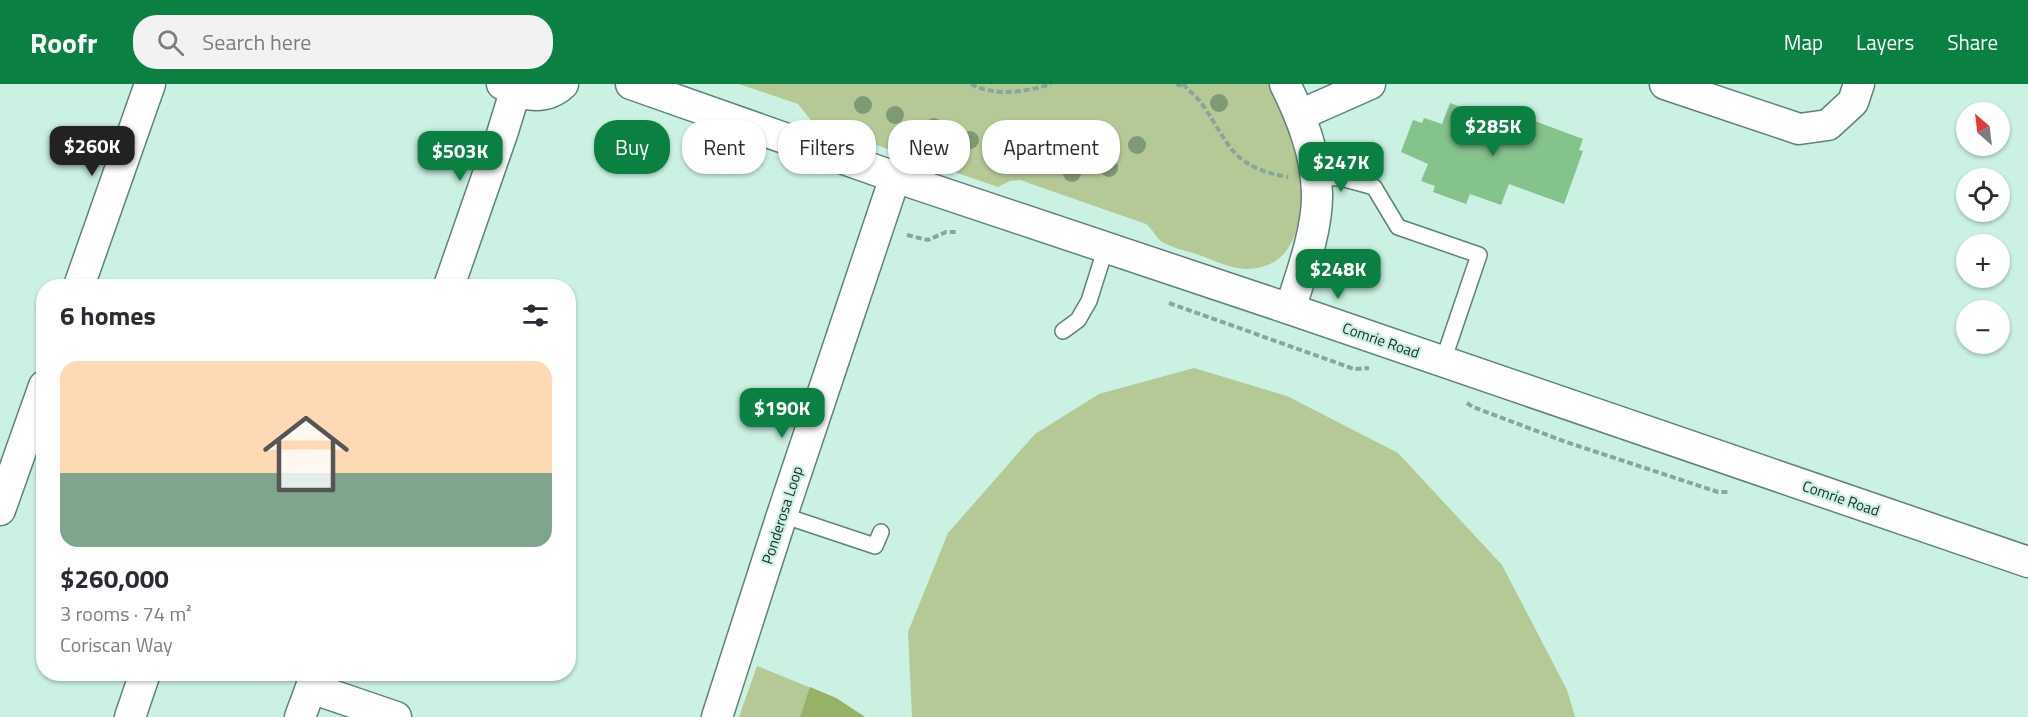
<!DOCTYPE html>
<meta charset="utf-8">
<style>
body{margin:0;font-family:"Titillium Web",sans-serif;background:#f2f2f3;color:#2b2b33;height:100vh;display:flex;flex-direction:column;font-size:22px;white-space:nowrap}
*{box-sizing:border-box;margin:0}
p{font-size:20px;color:#7c7c81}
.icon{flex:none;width:33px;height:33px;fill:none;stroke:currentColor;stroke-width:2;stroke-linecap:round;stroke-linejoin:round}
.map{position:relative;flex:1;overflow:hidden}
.details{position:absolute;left:36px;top:195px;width:540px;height:402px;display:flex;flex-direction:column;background:#fff;border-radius:24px;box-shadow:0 2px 4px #0004}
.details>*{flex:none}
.top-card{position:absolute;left:594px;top:36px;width:570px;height:54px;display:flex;gap:12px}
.needle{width:39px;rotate:332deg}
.controls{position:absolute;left:1956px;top:18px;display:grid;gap:12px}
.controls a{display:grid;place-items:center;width:54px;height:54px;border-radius:50%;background:#fff;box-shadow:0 2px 4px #0004;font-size:30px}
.price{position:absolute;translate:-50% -51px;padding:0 14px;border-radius:12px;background:#0b8043;color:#fff;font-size:20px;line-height:39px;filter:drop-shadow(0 2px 3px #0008)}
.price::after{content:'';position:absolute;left:50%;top:36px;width:18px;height:14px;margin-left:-9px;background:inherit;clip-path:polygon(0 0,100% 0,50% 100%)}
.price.on{background:#222;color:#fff}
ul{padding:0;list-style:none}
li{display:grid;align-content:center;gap:12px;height:318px;padding:0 24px}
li+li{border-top:2px solid #e1e1e2}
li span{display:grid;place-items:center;height:186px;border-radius:18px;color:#555}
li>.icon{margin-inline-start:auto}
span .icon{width:108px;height:108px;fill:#fffc;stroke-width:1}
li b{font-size:26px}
h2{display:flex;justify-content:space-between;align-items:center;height:72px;padding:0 24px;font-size:26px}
.pill{padding:0 21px;border-radius:24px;background:#fff;box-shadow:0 2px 4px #0004;font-size:21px;line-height:54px}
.pill.on{background:#0b8043;color:#fff}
header{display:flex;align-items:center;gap:36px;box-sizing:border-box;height:84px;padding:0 30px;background:#0b8043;color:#fff}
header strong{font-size:28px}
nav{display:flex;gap:33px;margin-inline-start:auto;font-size:21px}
.search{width:420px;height:54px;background:#f2f2f3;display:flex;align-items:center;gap:15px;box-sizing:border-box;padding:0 21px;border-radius:24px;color:#7c7c81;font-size:22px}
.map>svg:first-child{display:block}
.green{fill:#b4c996}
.forest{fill:#96b168}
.building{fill:#84c38b}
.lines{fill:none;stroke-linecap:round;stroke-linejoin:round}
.service-casing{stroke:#5f8375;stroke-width:18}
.minor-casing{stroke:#5f8375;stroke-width:33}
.path{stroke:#88a699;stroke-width:4;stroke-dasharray:6 3;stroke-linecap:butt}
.service{stroke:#fff;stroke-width:15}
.minor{stroke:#fff;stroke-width:30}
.tree{fill:#7e9a75}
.labels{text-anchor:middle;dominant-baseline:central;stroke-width:4.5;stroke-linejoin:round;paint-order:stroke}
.street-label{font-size:15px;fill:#1b2a24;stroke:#caf1e1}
</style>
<header>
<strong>Roofr</strong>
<div class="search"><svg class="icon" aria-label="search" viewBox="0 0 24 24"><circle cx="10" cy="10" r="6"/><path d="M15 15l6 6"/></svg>Search here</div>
<nav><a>Map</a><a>Layers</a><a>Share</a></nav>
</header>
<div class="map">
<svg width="2028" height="633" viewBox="0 0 2028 633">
<rect width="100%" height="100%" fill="#caf1e1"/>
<g class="green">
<path d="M739,0H1270C1279,19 1288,38 1294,59C1306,102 1310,184 1247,185C1231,185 1214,176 1199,171C1188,167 1175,165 1164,159C1157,156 1153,145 1146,140L1020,96L1010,97L998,103L813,39L798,20Z"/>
<path d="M1194,284L1287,312L1398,369L1502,481L1567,606L1575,633H912L908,548L948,449L1035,350L1099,310Z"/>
<path d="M757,582L836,614L865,633H739Z"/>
</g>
<path class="forest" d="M810,603L836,614L865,633H800Z"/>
<path class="building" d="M1450,19L1528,47L1532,36L1583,55L1579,66L1583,67L1564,120L1509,100L1501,121L1470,110L1466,120L1433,108L1435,102L1421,97L1428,80L1401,68L1413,36L1422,39L1424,34L1442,40Z"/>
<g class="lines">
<g class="service-casing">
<g id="service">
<path d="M1315,93L1341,94L1374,103L1398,143L1479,171L1443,277"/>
<path d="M1063,247L1078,236L1089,217L1106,163"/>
<path d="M782,431L875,462L881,448"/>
</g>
</g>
<g class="minor-casing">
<g id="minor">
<path d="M502,0C521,12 545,17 563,0"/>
<path d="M631,0L895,93L1290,225L2028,478"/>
<path d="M1285,0C1302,34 1316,70 1317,109C1318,145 1301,191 1290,225"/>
<path d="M1665,0L1799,45L1828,41L1853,18L1859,0"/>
<path d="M1300,31L1370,0"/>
<path d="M79,202L150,0"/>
<path d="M449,202L502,50L515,8"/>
<path d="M0,426L44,302"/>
<path d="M311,604L396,633"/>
<path d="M130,633L144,592"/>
<path d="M300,633L316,590"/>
<path d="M717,633L782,431L895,93"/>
</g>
</g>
<g class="path">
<path d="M971,0C996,13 1026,8 1051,0"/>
<path d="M1176,0L1185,3"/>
<path d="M1183,0C1189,7 1197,13 1202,20C1231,62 1231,83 1288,93"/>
<path d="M907,151L928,156L946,148H957"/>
<path d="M1169,219L1354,285L1369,284"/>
<path d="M1467,319L1473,323L1566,358L1718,408H1729"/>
</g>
<use href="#service" class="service"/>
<use href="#minor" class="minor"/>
</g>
<g class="tree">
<circle cx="1219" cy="19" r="9"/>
<circle cx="863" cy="21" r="9"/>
<circle cx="895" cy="31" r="9"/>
<circle cx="934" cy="43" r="9"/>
<circle cx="970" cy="56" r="9"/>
<circle cx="1137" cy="61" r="9"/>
<circle cx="1009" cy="67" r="9"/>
<circle cx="1040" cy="78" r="9"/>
<circle cx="1109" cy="84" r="9"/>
<circle cx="1072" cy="89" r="9"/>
</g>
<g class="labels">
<g class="street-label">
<text transform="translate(1381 256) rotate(19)">Comrie Road</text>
<text transform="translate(1841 414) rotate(19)">Comrie Road</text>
<text transform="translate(782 431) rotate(-72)">Ponderosa Loop</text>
</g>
</g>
</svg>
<div class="controls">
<a><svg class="needle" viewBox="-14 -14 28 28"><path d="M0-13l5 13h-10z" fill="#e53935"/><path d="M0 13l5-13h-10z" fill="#7c7c81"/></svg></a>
<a><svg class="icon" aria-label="locate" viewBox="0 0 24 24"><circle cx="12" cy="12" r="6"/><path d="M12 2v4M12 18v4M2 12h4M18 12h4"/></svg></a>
<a>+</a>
<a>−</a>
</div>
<b class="price" style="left:1493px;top:73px">$285K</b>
<b class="price on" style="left:92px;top:93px">$260K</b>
<b class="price" style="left:460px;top:98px">$503K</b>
<b class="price" style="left:1341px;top:109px">$247K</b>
<b class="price" style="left:1338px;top:216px">$248K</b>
<b class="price" style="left:782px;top:355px">$190K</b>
<div class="top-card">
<a class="pill on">Buy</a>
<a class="pill">Rent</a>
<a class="pill">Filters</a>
<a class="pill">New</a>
<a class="pill">Apartment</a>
</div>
<section class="details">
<h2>6 homes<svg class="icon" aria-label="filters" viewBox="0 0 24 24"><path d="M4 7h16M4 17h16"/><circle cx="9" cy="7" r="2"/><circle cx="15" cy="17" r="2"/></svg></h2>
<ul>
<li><span style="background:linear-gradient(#ffd9b3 60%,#7fa58c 0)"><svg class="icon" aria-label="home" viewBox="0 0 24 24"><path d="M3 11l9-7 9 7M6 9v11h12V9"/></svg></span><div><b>$260,000</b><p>3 rooms · 74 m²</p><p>Coriscan Way</p></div></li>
</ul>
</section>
</div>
